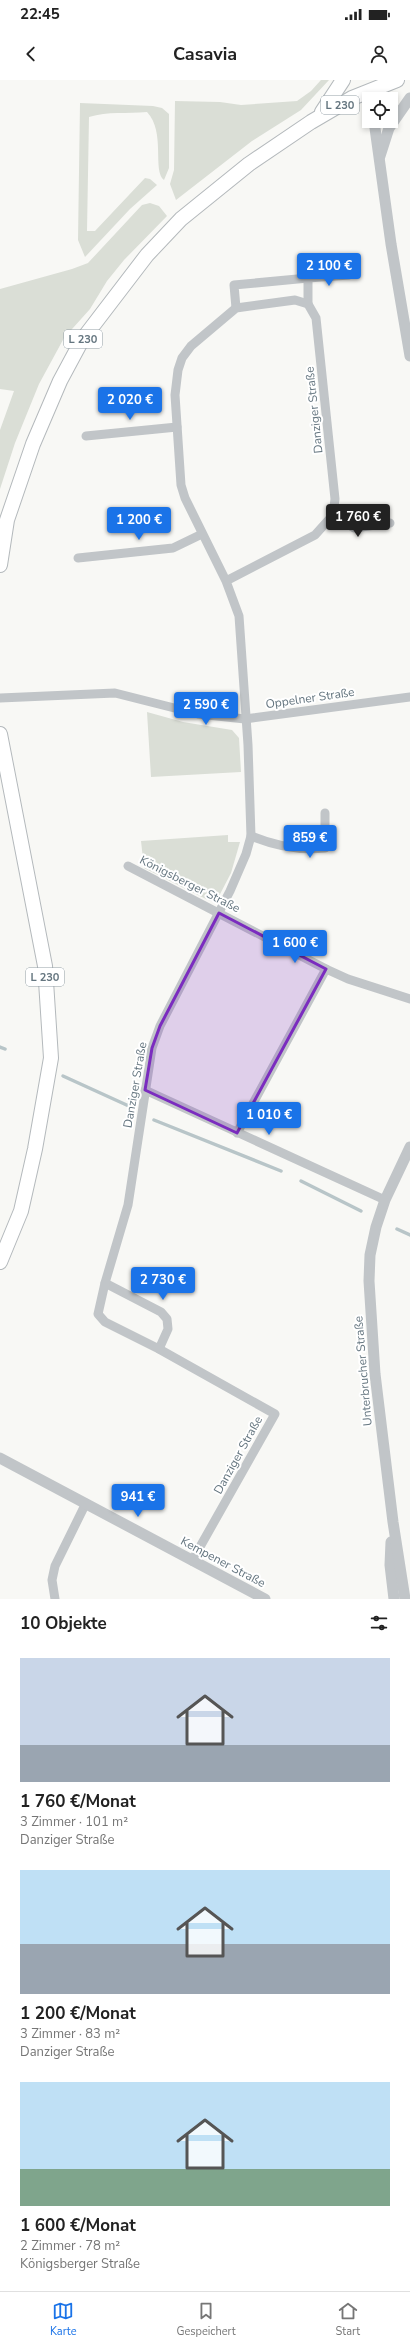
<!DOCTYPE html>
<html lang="de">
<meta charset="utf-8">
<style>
body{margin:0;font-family:"Nunito Sans",sans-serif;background:#f6f6f6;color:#222;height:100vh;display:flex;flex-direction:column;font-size:15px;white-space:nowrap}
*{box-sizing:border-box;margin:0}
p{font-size:13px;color:#767676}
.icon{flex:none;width:22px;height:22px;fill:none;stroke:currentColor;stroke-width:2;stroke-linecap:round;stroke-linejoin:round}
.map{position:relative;height:1519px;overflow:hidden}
.sheet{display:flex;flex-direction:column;background:#fff;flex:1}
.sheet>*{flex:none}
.fabs{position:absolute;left:362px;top:12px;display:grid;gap:8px}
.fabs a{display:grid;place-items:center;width:36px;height:36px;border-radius:0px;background:#fff;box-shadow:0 2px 6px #0003;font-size:20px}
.price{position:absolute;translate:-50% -34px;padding:0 9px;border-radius:4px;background:#1a73e8;color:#fff;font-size:13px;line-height:26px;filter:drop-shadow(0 1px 2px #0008)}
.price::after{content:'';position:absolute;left:50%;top:24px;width:12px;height:9px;margin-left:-6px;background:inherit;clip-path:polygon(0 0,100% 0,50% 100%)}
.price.current{background:#222;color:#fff}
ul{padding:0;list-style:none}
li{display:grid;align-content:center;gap:8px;height:212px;padding:0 20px}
li span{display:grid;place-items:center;height:124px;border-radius:0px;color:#555}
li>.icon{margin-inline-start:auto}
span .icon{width:72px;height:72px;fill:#fffc;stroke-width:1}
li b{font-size:17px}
h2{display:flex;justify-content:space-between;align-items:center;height:48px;padding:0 20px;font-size:17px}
.status{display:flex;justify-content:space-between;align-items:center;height:28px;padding:0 20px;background:#fff;direction:ltr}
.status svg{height:11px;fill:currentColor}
header{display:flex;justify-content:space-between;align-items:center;height:52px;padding:0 20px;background:#fff;font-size:18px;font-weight:700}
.tab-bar{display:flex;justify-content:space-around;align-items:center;height:56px;border-top:1px solid #e0e0e0;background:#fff;font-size:11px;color:#767676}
.tab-bar a{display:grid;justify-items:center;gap:2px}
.tab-bar .current{color:#1a73e8}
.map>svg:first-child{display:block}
.green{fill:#daded6}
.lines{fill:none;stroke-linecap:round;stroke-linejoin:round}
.stream{stroke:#b8c5c8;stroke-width:3.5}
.primary-casing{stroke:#b4b9bc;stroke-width:16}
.minor{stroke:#c1c5c8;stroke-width:9}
.tertiary{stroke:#c1c5c8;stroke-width:11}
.primary{stroke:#fff;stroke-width:14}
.marked{fill:#7b2cbf;fill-opacity:0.2;stroke:#7b2cbf;stroke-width:3;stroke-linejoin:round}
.labels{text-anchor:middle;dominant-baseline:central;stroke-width:4;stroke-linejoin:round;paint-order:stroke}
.shield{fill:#fff;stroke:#929ea5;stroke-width:1}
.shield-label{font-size:11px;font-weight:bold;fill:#64757f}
.street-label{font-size:12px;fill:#64757f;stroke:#fff}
</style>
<div class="status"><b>22:45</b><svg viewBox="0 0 49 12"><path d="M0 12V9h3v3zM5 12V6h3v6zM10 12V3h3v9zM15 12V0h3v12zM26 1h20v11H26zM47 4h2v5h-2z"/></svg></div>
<header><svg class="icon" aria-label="back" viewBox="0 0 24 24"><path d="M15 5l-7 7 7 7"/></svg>Casavia<svg class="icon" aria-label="person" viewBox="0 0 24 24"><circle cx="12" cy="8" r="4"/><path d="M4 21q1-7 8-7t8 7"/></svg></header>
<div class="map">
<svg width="410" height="1519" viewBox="0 0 410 1519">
<rect width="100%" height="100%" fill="#f8f8f5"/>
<g class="green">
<path d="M321,0H329L301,30L252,61L176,120L170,104L174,90L175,21L220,22L241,25L297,21L311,11Z"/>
<path d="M80,23L153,26L162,28L169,34V88L164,100C152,91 166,52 147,32C127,34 108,31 89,37L87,151H95L145,98L150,99L157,105L130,129L85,177L78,160Z"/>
<path d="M150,123L159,126L167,136L124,180L107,201L90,229L64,258L39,304L15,363L0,409V350L14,311L0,309V209L72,189L88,183L142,125Z"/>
<path d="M147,632L183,642L232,650L239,658L241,692L151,697Z"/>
<path d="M228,755V762H240L231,793L218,818L210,821L144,788L141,761Z"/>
</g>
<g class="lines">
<g class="stream">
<path d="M0,967L5,969"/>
<path d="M63,996L131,1027"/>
<path d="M154,1040L281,1091"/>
<path d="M301,1101L361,1131"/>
<path d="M397,1149L410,1155"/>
</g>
<g class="primary-casing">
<g id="primary">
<path d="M322,32L343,0"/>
<path d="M0,485L7,440L33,364L60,301L82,260L147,175L181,139L249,84L311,42L352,18L397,0"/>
<path d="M0,654L45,886L51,978L35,1069L21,1131L0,1182"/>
</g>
</g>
<g class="minor">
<path d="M308,198L349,195"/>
<path d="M236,228L234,205L308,198V224"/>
<path d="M86,356L177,347"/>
<path d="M333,435L354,448L390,443"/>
<path d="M78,478L173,468L202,454"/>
<path d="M0,618L115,613L198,634L245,639L410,617"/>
<path d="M251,756C275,766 298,771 325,768V733"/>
<path d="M128,786L326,889L237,1053"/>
<path d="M326,889L348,899L410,919"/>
<path d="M145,1010L385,1120"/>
<path d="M105,1203L161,1232L167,1239L168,1249L159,1269"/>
<path d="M192,1481L275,1334L159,1269L105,1242L98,1234L105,1203L128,1125L152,968L160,946L230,811L246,774L251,756L248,665L239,536L226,501L185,418L181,405L175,315L178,290L182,278L191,266L236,228L295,220L308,224L316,238L335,419L333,435L315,455L226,501"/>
<path d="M55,1519L52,1500L55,1486L86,1423"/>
</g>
<g class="tertiary">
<path d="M374,41L391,164L410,276"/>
<path d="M380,76L389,48L410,18"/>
<path d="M0,1378L265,1519"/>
<path d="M391,1462L390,1485L394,1519"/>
<path d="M405,1519L393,1442L375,1294L369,1201L370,1175L376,1147L385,1120L410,1067"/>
</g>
<use href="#primary" class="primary"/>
</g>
<path class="marked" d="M219,833L326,889L237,1053L145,1010L152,968L160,946Z"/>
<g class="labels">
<g class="shield">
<rect x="321" y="16" width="38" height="18" rx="3"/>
<rect x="64" y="250" width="38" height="18" rx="3"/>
<rect x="26" y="888" width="38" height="18" rx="3"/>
</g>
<g class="shield-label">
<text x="340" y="25">L 230</text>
<text x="83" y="259">L 230</text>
<text x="45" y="897">L 230</text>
</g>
<g class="street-label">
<text transform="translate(314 330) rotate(-96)">Danziger Straße</text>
<text transform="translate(310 618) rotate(-8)">Oppelner Straße</text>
<text transform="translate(190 804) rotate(27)">Königsberger Straße</text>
<text transform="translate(135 1005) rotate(-80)">Danziger Straße</text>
<text transform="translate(363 1291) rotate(-95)">Unterbrucher Straße</text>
<text transform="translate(238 1375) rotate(-61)">Danziger Straße</text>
<text transform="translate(223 1482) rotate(28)">Kempener Straße</text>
</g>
</g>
</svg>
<div class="fabs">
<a><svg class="icon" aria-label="locate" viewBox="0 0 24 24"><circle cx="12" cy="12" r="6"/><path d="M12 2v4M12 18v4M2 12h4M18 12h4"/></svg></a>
</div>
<b class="price" style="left:329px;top:207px">2 100 €</b>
<b class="price" style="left:130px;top:341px">2 020 €</b>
<b class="price current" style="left:358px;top:458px">1 760 €</b>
<b class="price" style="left:139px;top:461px">1 200 €</b>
<b class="price" style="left:206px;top:646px">2 590 €</b>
<b class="price" style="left:310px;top:779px">859 €</b>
<b class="price" style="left:295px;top:884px">1 600 €</b>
<b class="price" style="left:269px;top:1056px">1 010 €</b>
<b class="price" style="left:163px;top:1221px">2 730 €</b>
<b class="price" style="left:138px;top:1438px">941 €</b>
</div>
<section class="sheet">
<h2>10 Objekte<svg class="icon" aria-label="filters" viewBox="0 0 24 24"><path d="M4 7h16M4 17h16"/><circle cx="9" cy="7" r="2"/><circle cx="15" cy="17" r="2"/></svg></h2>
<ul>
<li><span style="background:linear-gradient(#c9d6e8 70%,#9aa5b1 0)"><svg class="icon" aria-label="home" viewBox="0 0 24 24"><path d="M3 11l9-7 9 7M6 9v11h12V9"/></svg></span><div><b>1 760 €/Monat</b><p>3 Zimmer · 101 m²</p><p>Danziger Straße</p></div></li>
<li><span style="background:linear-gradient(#bfe0f5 60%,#9aa5b1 0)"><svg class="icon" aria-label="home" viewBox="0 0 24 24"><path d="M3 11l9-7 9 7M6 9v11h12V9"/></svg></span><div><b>1 200 €/Monat</b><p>3 Zimmer · 83 m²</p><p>Danziger Straße</p></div></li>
<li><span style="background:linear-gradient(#bfe0f5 70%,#7fa58c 0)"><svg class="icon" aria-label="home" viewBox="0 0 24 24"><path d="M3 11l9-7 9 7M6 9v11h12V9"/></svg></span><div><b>1 600 €/Monat</b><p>2 Zimmer · 78 m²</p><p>Königsberger Straße</p></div></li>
</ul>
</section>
<nav class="tab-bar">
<a class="current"><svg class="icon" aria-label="map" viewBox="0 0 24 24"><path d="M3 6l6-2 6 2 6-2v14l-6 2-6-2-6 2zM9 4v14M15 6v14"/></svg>Karte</a>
<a><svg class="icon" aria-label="saved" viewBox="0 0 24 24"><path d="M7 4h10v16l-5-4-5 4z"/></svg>Gespeichert</a>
<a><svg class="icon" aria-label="home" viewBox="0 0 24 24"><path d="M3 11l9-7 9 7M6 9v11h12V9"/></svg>Start</a>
</nav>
